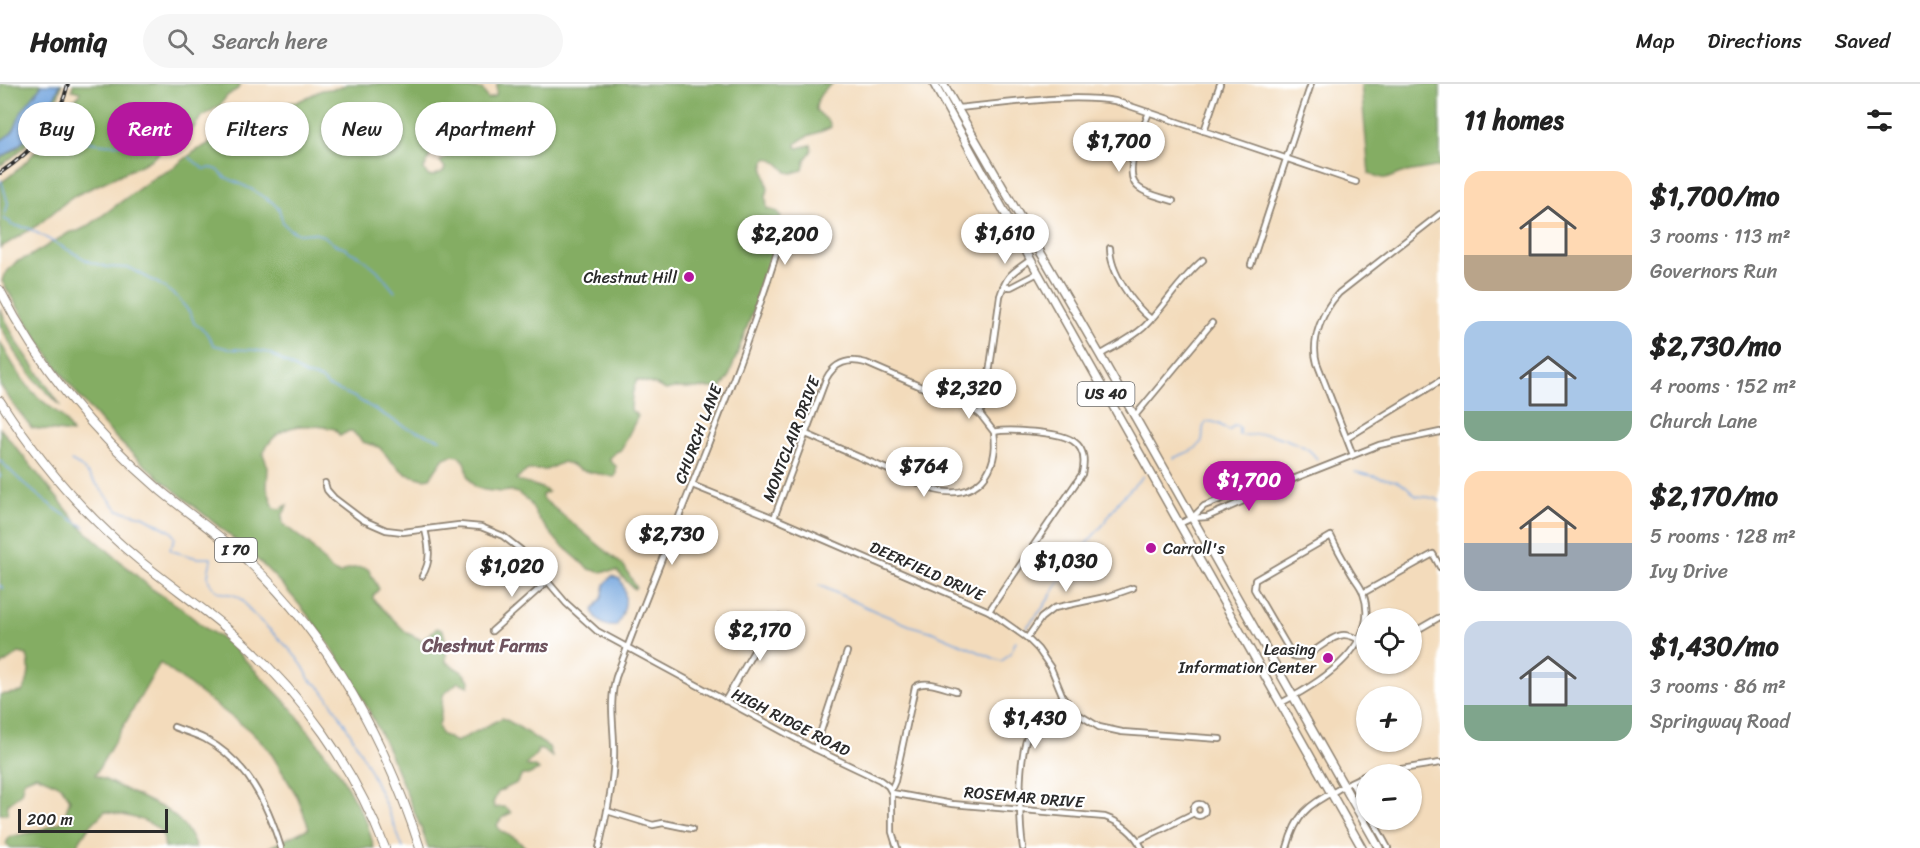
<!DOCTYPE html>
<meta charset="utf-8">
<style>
body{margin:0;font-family:Sriracha,sans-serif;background:#f6f6f6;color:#222;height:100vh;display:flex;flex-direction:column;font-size:22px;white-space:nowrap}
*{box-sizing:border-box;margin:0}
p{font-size:20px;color:#767676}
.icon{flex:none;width:33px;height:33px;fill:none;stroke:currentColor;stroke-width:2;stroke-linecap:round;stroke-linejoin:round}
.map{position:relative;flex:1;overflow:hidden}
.details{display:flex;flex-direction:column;background:#fff;width:480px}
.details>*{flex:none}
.top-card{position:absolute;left:18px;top:18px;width:570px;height:54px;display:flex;gap:12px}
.controls{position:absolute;left:1356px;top:524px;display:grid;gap:12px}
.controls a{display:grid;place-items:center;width:66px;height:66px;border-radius:50%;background:#fff;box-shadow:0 2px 4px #0004;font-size:30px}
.scale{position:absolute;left:18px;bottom:15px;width:150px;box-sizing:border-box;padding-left:6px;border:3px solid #2b2b2b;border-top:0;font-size:16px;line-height:21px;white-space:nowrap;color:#2b2b2b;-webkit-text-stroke:4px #fff;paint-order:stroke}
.price{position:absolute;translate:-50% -51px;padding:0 14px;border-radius:21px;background:#fff;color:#222;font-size:20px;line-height:39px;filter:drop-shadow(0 2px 3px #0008)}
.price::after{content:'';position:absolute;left:50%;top:36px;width:18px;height:14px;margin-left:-9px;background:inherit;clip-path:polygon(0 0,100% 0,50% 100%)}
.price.current{background:#b5179e;color:#fff}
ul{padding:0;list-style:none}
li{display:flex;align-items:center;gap:18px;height:150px;padding:0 24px}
li span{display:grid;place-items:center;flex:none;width:168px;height:120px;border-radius:18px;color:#555}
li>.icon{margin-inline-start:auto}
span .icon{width:72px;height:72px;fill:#fffc;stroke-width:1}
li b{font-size:26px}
h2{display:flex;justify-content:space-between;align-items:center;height:72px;padding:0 24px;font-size:26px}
.tag{padding:0 21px;border-radius:27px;background:#fff;box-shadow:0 2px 4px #0004;font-size:21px;line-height:54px}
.tag.current{background:#b5179e;color:#fff}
header{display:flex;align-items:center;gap:36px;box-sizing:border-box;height:84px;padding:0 30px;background:#fff;border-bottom:2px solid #e0e0e0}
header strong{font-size:28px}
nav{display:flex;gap:33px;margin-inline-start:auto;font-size:21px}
.search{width:420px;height:54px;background:#f6f6f6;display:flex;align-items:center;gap:15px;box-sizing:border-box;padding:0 21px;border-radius:33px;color:#767676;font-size:22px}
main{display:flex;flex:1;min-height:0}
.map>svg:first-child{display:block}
.forest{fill:#84ad64;stroke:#586c48;stroke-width:1.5;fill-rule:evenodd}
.water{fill:#72a4dd;stroke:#4e6884;stroke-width:1.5}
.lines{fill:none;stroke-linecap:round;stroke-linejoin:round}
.stream{stroke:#72a4dd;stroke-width:1.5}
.minor-casing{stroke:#8f8373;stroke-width:8}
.primary-casing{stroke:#8f8373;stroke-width:10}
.motorway-casing{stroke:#8f8373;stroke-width:10}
.minor{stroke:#fff;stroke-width:4.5}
.primary{stroke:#fff;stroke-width:7}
.motorway{stroke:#fff;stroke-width:8}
.rail-casing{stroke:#2b2b2b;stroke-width:4}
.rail{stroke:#fff;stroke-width:1.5;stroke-dasharray:4.5;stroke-linecap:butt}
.poi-dot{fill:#b5179e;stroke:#fff;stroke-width:2}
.labels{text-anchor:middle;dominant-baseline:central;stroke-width:4.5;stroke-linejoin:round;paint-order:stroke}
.shield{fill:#fff;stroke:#6b6b6b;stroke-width:1.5}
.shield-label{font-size:15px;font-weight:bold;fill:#2b2b2b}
.poi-label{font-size:16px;fill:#2b2b2b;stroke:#fff;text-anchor:end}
.street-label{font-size:16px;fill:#2b2b2b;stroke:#fff}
.neighbourhood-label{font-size:18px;font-weight:bold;fill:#6f5560;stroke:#fff}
</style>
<header>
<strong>Homiq</strong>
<div class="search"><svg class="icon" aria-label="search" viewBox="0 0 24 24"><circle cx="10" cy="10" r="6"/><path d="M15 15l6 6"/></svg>Search here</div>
<nav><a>Map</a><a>Directions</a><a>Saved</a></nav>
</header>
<main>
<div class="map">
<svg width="1440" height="764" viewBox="0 0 1440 764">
<rect width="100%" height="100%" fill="#fff"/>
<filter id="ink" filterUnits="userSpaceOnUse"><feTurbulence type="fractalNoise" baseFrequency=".0167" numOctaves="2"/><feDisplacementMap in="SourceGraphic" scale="12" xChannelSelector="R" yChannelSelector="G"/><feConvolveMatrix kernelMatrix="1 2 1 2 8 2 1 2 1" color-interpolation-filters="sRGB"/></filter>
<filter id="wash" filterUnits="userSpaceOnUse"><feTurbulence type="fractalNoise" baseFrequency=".008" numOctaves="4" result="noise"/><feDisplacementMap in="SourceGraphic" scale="24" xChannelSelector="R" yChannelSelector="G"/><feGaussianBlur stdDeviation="1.35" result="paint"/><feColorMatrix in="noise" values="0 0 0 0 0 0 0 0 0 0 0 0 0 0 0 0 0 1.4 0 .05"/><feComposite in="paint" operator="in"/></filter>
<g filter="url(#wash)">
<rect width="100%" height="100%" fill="#f3dbbb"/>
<g class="forest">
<path d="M0,0H42L19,35L14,47L0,57Z"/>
<path d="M60,0H62C52,35 30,62 0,82V74C7,70 15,67 20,61C37,44 51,22 60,0Z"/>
<path d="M73,0H240L239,4L227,12L219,22L201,33L187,54L168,61L152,75L141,81L72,113L38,141L0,164V99C19,87 37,67 51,48C62,34 63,21 80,11V8L72,6Z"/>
<path d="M347,0H462L461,4L482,5L488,15L496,12L497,0H832C822,7 816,14 816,26L829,38L831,43C819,50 805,50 796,60V63L798,64L811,61C813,69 809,69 806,75C804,78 804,83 803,86L792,89L787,88C782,82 775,76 768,74L764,77V86L768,105L766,113L767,125L778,128L781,134L772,145L753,154L755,156L767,155L777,150L772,175L728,295L721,304H675L666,306L656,301L637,296C632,306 631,315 631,326L638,332L621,366L616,368L610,374V377L616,382V391L614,393L580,386L570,380L563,378L546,386H528L516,395C526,402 538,399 548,408L542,411V414L624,482L636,503L634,505L617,487H606L600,488L589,485L558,458L538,434L530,419L518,409L510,407L501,408L484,406L475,403L468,393L466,380L459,372L452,371L444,374L430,394L424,395L406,390L392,378L379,363L363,358L352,347H349L340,352L335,345C305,339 277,338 263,370L268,383L267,404L274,424L281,425L287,421L285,427L282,431L283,440L310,461L331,486L340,490C348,484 358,482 368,485L379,505L373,512V515L407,549L422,556L437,544L443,546L446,558V578L462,588L470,597L469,602L458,598L443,611L440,638L438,641L441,650L456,658L502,634C519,641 533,654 549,663L552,673L543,666H537V669L526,681L537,684L539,686L528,691H522L517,699L498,708L493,719L495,724C503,722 507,722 511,729C505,731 500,735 497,741C501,750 505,749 513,753C518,756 522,760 526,764H428C423,747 415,730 408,713C375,629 330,547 265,483C225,444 178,412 137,374C81,324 40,261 2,197L4,191L16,178L30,172L70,148L78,147L88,142L155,93L170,86L194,68L225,50L235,56L242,54L278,24L287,19L297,18L322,6L339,4ZM456,57L461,63L440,77L445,84L443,88L432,92H428L424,85L431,69Z"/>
<path d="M1361,0H1440V82L1401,89L1386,95L1369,90Z"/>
<path d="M0,225L17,258L61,322L34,295L20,276L0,241Z"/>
<path d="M0,258C10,275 20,295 34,309C50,326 61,325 72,349L32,344L13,320L0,301Z"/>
<path d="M0,344L82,444L152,505L180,523L205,544L228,558L292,625L339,688L367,739L374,764H268L309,744L297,712L269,666L249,646L160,579L95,691L165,725C182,737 188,745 196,764H165C164,760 164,753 162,750C154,735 121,731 105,727L88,744L75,764H11L6,760L9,753L39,747L63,737L70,715L61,702L36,691L24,696L21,709L8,720L7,730H0V611L22,608C29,598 31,583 27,571L19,569L0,582Z"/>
</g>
<g class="water">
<path d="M42,0H60C49,29 28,59 0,74V57C19,46 13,44 22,27C28,18 36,10 42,0Z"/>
<path d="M612,492L620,495C629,511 626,528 616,542C605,544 595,536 593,526L602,514L605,500Z"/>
</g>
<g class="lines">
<g class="stream">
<path d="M37,37L44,41"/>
<path d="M54,47C68,55 103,62 119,60C147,56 156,50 182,68"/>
<path d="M189,73L204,85L212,84L218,86L225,93L251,105L272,118L279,125L283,139L289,145L299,150L313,149L324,152L334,160L346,164L350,168L361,173L377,186L395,208"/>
<path d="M1,96L8,119L4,135L10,138L11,141L28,144L90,178L107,183L130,184L161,201L178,214L191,230L194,239L205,247L214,261L229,265L254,266L269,269L306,291L321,295L328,302L352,312L405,343L440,355"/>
<path d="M1174,374C1181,370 1196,367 1200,360C1204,355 1202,351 1203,346C1205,329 1223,342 1229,347L1234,342L1239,343V351C1249,352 1258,350 1267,350C1273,350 1302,361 1307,365C1311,367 1314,371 1317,375"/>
<path d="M0,376C23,401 55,427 85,443"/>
<path d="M71,377L80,382L89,391L118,426L143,432L172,448L175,454L170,465L172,467L197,474H211C211,482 206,489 209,497C217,514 231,507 240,514C245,518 247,524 252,529C269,546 302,572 309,595C312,598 317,600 320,603C356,650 382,709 403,764"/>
<path d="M1355,388L1396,397L1406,402L1416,412L1434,414L1440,417"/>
<path d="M0,390V394"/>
<path d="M0,501L3,505"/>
<path d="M819,501L877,528L911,542L930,547L998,576L1002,577L1011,568L1016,557"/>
<path d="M1026,544L1042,525L1076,471L1102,442L1119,417L1143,392"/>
</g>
</g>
</g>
<g filter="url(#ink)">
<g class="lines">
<g class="minor-casing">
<g id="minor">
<path d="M957,24C1006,20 1068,9 1115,17L1356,98"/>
<path d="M1149,28C1143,46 1121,89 1138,103C1147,111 1162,113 1173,117"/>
<path d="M1204,47L1220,0"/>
<path d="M1110,164C1110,188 1133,221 1151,235"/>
<path d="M1251,181L1311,0"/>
<path d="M1003,203H1011L1038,189"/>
<path d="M1100,271C1115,262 1131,255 1144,243C1165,222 1180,195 1203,176"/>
<path d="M980,330L986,311L1000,212C1007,190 1012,189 1030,176"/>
<path d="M1134,333L1212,239"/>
<path d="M806,350L935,406C976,417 1000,387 994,348"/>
<path d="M1347,354L1440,297"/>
<path d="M1353,371L1317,279C1310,256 1323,226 1339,209L1440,130"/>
<path d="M325,399L327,406L334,414L363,436L386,446L403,448L459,441L481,443L503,452L521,466L566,519L597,547L815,665L880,696L888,702L892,709V748L897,764"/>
<path d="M692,401L774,434L989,527L1027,554L1038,565L1051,584L1063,613L1078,630L1099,643L1122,648L1220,655"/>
<path d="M774,434L826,295C835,278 848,274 866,279L970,324L980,330L994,348C1008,345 1021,347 1036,348C1063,351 1091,354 1082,390L989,527"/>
<path d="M1192,434L1207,433L1298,393L1379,361L1440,348"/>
<path d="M1179,440L1192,434L1204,422L1260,400L1292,394"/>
<path d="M422,492C432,476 429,463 425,445"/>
<path d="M1363,509L1433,470L1440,483"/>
<path d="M492,547L548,497"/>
<path d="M1412,549L1438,534"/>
<path d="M1027,554L1041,534L1054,524L1110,512L1133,504"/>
<path d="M725,617L772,536L775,533L783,534L796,540"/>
<path d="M1281,619C1318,600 1382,561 1363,509C1361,502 1355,496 1351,489C1344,477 1337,465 1331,452L1255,496L1254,505L1293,572C1309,578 1328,551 1344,551C1352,551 1360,556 1366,559"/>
<path d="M174,643C184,647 195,650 205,655C248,678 267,719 281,764"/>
<path d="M815,665L847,568"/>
<path d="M1369,690L1440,679"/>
<path d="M1351,698L1366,725"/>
<path d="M891,706L895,697L915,603C925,595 944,604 956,607"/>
<path d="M892,709L952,720L1105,733C1122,739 1134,748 1142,764"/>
<circle cx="1199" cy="726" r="6"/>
<path d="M607,727L653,741L663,739L692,745"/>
<path d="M1372,735L1388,764"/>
<path d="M1138,757L1194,729"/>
<path d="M599,764C606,733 613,703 614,672C615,645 608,620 616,593C670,447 737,304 781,154"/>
<path d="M1023,764C1019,738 1018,674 1028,651C1036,634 1048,623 1063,613"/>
<path d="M1287,764C1296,731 1307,721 1337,706C1346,700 1356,695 1366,691"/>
</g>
</g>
<g class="primary-casing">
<g id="primary">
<path d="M934,0L1038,189L1362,764"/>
<path d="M943,0L1100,271L1379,764"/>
</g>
</g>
<g class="motorway-casing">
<g id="motorway">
<path d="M0,206C39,283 96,351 161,407C190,431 222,452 249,478C331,555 386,658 420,764"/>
<path d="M0,317C38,376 84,431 139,476C171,502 206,526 237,553C302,610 354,683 385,764"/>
</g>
</g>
<use href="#minor" class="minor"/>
<use href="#primary" class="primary"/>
<use href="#motorway" class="motorway"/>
<g class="rail-casing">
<path id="rail" d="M0,89C33,67 59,39 68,0"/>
</g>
<use href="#rail" class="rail"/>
</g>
</g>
<g class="poi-dot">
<circle cx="689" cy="193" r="6"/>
<circle cx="1151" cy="464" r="6"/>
<circle cx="1328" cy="574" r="6"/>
</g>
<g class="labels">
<g class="shield">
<rect x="1077.5" y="298" width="57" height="24" rx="4.5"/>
<rect x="215" y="454" width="42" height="24" rx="4.5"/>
</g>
<g class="shield-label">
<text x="1106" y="310">US 40</text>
<text x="236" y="466">I 70</text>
</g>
<g class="poi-label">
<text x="677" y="193">Chestnut Hill</text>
<text x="1163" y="464" text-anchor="start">Carroll's</text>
<text x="1316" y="565">Leasing<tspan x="1316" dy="18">Information Center</tspan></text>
</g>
<g class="street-label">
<text transform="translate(698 350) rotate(-69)">CHURCH LANE</text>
<text transform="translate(791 355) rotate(-69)">MONTCLAIR DRIVE</text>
<text transform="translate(927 487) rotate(24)">DEERFIELD DRIVE</text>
<text transform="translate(791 638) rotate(27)">HIGH RIDGE ROAD</text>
<text transform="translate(1024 713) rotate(5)">ROSEMAR DRIVE</text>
</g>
<g class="neighbourhood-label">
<text x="485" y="562">Chestnut Farms</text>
</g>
</g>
</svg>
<div class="controls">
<a><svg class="icon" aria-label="locate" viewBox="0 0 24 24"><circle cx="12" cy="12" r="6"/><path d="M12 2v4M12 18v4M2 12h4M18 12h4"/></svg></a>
<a>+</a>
<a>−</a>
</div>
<div class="scale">200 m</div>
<b class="price" style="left:1119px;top:89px">$1,700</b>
<b class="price" style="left:1005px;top:181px">$1,610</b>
<b class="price" style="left:785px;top:182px">$2,200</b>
<b class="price" style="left:969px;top:336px">$2,320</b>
<b class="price" style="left:924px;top:414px">$764</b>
<b class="price current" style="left:1249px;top:428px">$1,700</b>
<b class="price" style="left:672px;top:482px">$2,730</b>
<b class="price" style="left:1066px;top:509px">$1,030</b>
<b class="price" style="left:512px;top:514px">$1,020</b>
<b class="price" style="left:760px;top:578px">$2,170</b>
<b class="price" style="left:1035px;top:666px">$1,430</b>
<div class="top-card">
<a class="tag">Buy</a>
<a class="tag current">Rent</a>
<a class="tag">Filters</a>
<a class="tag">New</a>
<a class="tag">Apartment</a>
</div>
</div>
<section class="details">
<h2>11 homes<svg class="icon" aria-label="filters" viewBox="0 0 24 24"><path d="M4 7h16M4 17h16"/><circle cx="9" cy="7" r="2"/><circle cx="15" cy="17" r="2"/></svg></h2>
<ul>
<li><span style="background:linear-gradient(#ffd9b3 70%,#b9a48a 0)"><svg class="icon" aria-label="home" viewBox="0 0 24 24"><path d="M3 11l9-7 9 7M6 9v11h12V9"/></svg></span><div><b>$1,700/mo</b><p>3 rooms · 113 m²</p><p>Governors Run</p></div></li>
<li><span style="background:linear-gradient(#a9c7e8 75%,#7fa58c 0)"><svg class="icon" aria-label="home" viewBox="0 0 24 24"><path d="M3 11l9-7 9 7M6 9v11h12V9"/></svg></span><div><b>$2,730/mo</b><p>4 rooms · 152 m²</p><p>Church Lane</p></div></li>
<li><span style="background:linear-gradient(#ffd9b3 60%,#9aa5b1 0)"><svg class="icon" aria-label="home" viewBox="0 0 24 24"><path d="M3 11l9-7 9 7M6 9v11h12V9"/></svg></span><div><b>$2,170/mo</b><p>5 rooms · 128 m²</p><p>Ivy Drive</p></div></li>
<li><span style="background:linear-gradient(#c9d6e8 70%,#7fa58c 0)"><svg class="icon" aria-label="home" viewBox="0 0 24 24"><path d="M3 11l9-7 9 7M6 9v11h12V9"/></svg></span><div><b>$1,430/mo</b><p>3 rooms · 86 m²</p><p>Springway Road</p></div></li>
</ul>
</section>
</main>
